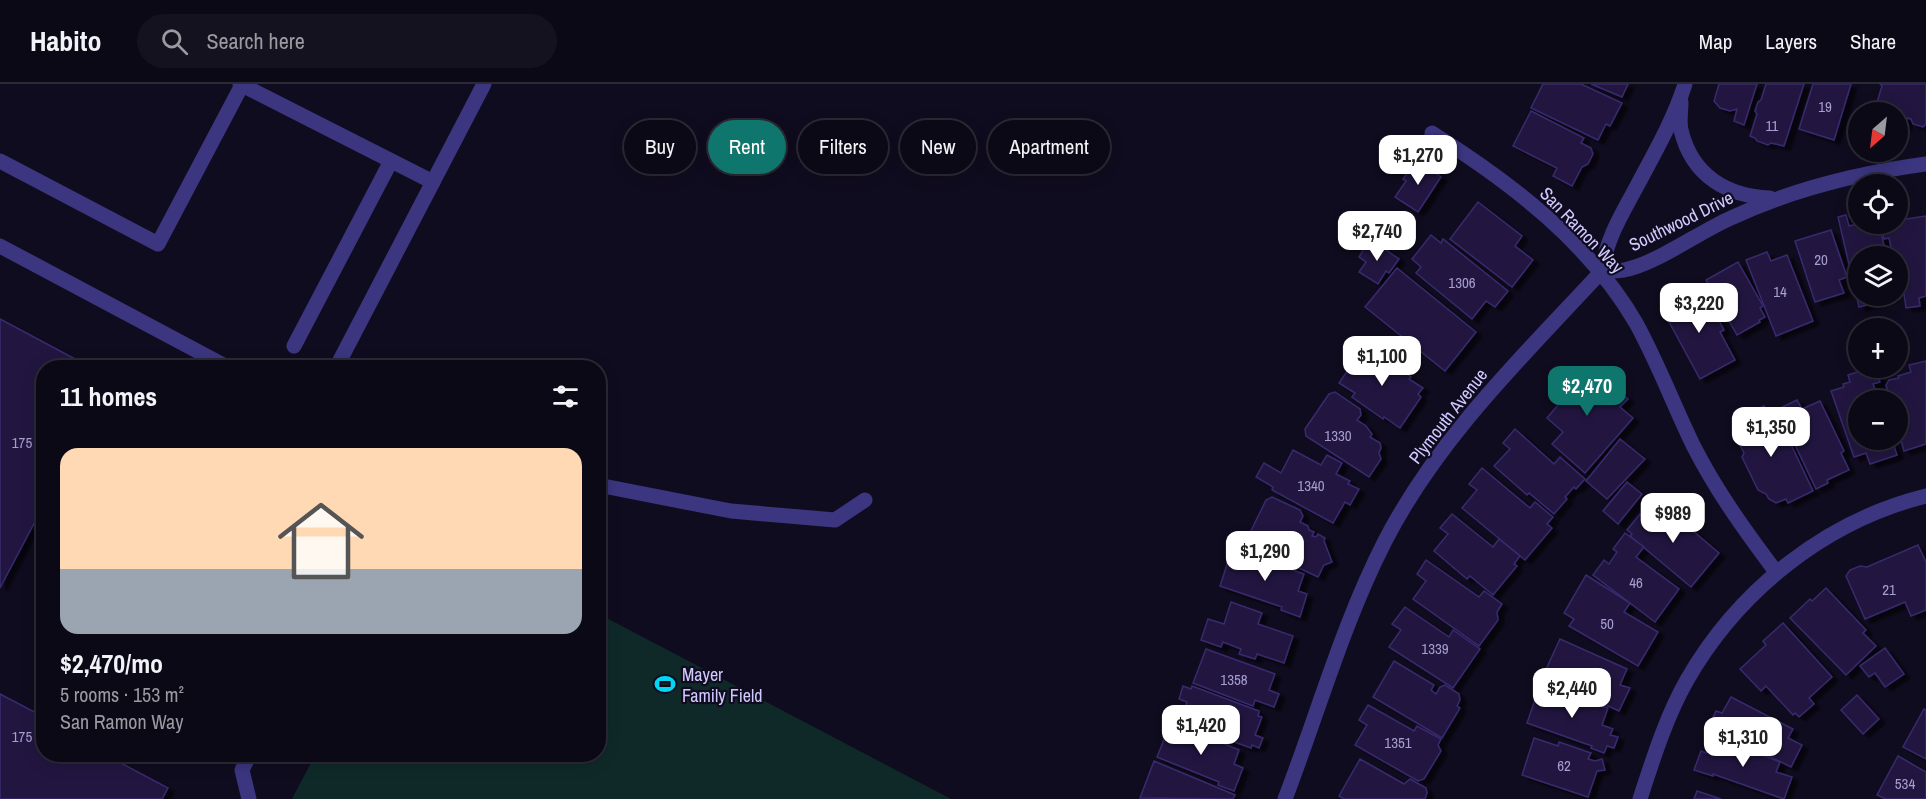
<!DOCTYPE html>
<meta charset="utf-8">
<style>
body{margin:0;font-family:"Archivo Narrow",sans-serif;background:#151220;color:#f1f3f6;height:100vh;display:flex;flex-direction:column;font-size:22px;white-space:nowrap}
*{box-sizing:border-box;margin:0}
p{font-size:20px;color:#9a9aa1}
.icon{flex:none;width:33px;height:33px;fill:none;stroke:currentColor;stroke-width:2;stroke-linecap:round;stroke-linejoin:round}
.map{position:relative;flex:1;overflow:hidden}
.sheet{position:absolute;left:36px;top:276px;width:570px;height:402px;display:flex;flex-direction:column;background:#0c0917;border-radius:24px;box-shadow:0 3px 15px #0003,0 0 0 2px #2c2a36}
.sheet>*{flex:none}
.guide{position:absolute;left:624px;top:36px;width:570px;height:54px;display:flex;gap:12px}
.needle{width:39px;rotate:208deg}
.controls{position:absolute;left:1848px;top:18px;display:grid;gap:12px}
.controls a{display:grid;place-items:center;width:60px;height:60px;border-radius:50%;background:#0c0917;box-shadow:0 3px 15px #0003,0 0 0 2px #2c2a36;font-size:30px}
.price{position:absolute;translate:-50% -51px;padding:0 14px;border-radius:12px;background:#fff;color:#222;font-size:20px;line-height:39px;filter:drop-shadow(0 2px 3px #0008)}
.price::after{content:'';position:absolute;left:50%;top:36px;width:18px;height:14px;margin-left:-9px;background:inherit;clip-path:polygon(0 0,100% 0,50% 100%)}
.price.current{background:#0f766e;color:#fff}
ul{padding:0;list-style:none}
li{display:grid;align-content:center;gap:12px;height:318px;padding:0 24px}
li span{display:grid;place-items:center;height:186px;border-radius:18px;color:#555}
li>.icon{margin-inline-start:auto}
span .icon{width:108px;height:108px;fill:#fffc;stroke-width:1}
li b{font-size:26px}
h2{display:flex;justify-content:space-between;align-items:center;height:72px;padding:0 24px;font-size:26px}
.pill{padding:0 21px;border-radius:27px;background:#0c0917;box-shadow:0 3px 15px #0003,0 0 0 2px #2c2a36;font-size:21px;line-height:54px}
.pill.current{background:#0f766e;color:#fff}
header{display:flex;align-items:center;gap:36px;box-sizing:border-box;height:84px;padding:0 30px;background:#0c0917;border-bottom:2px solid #2c2a36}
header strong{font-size:28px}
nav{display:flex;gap:33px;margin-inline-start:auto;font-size:21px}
.search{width:420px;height:54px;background:#151220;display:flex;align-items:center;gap:15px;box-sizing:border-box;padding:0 21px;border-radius:33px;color:#9a9aa1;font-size:22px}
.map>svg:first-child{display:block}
.green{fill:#0f2929}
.building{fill:#211840;stroke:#382a6d;stroke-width:1.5;filter:url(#shadow)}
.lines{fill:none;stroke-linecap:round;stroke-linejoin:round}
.minor{stroke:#3b367f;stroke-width:15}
.labels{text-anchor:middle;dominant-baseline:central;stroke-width:4.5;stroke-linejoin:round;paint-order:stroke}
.number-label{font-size:15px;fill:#a59ecf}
.street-label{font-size:18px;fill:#d1caff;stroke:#100c1f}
.poi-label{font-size:18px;fill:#d1caff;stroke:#100c1f;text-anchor:start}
</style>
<header>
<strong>Habito</strong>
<div class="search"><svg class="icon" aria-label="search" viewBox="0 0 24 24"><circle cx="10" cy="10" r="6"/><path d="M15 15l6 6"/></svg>Search here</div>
<nav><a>Map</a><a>Layers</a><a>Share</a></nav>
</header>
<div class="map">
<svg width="1926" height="715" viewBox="0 0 1926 715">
<defs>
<filter id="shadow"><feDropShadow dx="6" dy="4" stdDeviation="1.5" flood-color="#0009"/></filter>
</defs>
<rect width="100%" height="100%" fill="#100c1f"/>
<path class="green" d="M599,530L951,715H292L315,671L598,670Z"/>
<g class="building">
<path d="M1543,0H1581L1622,19L1610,42L1606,40L1598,56L1531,24Z"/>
<path d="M1591,0H1628L1622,13Z"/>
<path d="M1719,0H1757L1744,41L1734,37L1737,25L1730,27L1720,24L1714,17Z"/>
<path d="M1766,0H1804L1784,62L1771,59L1768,61L1757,57L1755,54L1750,52L1757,30L1755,27L1758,18L1761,16Z"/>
<path d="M1813,0H1851L1834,56L1799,45Z"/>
<path d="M1880,0H1926V40L1923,43L1913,40L1911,35L1907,34L1904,44L1898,42V28H1874L1882,2Z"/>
<path d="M1531,27L1584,54L1581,59L1591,64L1593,70L1588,80L1582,83L1572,102L1553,92L1557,84L1513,62Z"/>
<path d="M1416,76L1441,93L1418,128L1395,113L1406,97L1403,95Z"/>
<path d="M1478,118L1522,152L1515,162L1533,176L1512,203L1450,155Z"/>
<path d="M1898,130H1899L1900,136L1926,132V212L1919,214L1920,222L1906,224L1904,210H1900L1898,199V172H1893L1889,154L1884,155L1881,140H1898Z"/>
<path d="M1846,131L1849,142L1859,140H1879L1885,166L1881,167L1883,172H1858V212H1892L1893,214L1859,223L1838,133Z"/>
<path d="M1831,146L1847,193L1839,196L1844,209L1815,218L1795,157Z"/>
<path d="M1431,151L1441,159L1443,155L1508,207L1495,223L1486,217L1472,235L1416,189L1421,183L1412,175Z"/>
<path d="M1370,155L1399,175L1389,189L1386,187L1378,200L1359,188L1366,178L1359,173Z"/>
<path d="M1767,168L1771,177L1787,171L1813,237L1776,252L1746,176Z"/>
<path d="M1738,178L1763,222L1760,224L1765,233L1759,236L1760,238L1737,251L1706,196Z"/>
<path d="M1397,184L1476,248L1445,287L1365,223Z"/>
<path d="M1681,209L1688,220L1705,211L1724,246L1720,248L1735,276L1700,295L1662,225L1664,218Z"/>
<path d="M0,235L92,284H44V435L38,432L0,504Z"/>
<path d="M1365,261L1411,293L1409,295L1423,304L1418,310L1421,313L1400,344L1384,333L1383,335L1352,313L1355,309L1339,299Z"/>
<path d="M1926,277V360L1904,367L1898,344V316H1890L1886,301L1889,296L1899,294L1898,292L1911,288L1909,281Z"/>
<path d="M1575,283L1585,291L1592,284L1628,315L1620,323L1633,334L1585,389L1552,360L1563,348L1547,334L1558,321L1549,312Z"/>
<path d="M1870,284H1875L1880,298L1873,300L1879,316H1858V356H1892L1897,371L1870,380L1866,369L1854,373L1831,307L1844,303L1843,300L1850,298L1848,291Z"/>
<path d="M1335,308L1360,325L1361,331L1357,336L1366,342L1372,350L1370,353L1380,359L1381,364L1379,369L1381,375L1369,393L1306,352L1305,345L1329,310Z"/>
<path d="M1797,316L1802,325L1820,317L1844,367L1841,369L1849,386L1827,396L1828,399L1816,405L1778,325Z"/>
<path d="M1764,322L1771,338L1775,336L1783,354L1787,352L1813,407L1788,419L1786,415L1776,419L1769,415L1766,410L1758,406L1742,373L1744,369L1738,357L1741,356L1733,336Z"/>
<path d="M1515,345L1554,380L1560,373L1585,395L1576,405L1574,403L1565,413L1567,415L1554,430L1529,409L1527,411L1494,382L1510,365L1503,359Z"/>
<path d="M1620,355L1645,375L1607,415L1586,397Z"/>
<path d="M1293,366L1321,381L1327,371L1342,379L1336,390L1350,397L1348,400L1359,405L1350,421L1345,418L1333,439L1272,406L1273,403L1256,393L1264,379L1281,389Z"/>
<path d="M1482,384L1530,424L1535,418L1553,433L1547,440L1552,444L1525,476L1462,424L1477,406L1469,400Z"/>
<path d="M1627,398L1642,410L1618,440L1603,427Z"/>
<path d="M1272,413L1300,426L1303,432L1300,438L1308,442L1309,446L1314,448L1312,452L1316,453L1318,450L1325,454L1324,457L1332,478L1324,481L1318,493L1250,461L1247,455L1266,416Z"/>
<path d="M1656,420L1677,437L1679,435L1719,469L1691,503L1630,452L1632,450L1627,446L1640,430L1645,434Z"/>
<path d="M1452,430L1493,463L1499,455L1520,472L1514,480L1517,482L1493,511L1470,492L1467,495L1434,467L1448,450L1440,444Z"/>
<path d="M1625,449L1644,463L1636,473L1679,505L1655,538L1593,491L1604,476L1609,480L1617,468L1613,465Z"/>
<path d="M1918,461L1926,478V526L1911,532L1905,518L1865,535L1846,492L1850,486L1860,482L1867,483Z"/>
<path d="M1232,465L1304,490L1298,507L1307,510L1300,533L1281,526L1282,523L1220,502Z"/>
<path d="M1426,476L1479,513L1484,507L1502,520L1497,528L1498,536L1479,562L1413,515L1426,497L1417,490Z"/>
<path d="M1586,491L1630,519L1624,528L1658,548L1638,582L1569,542L1574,535L1564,529Z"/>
<path d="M1826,504L1866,546L1863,549L1876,562L1846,591L1790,534L1810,515L1812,517Z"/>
<path d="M1231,518L1262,529L1258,540L1293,552L1284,579L1257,570L1255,575L1239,570L1241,565L1223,558L1221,563L1201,556L1208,535L1224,540Z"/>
<path d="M1405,523L1449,553L1453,546L1480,565L1453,604L1389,563L1401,546L1392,540Z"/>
<path d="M1783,539L1832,593L1809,614L1814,620L1799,633L1795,629L1793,631L1766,602L1761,607L1740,585L1766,561L1763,557Z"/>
<path d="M1560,555L1627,585L1620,601L1630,604L1619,627L1543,592Z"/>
<path d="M1885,564L1904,590L1885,603L1875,589L1869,593L1860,582Z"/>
<path d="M1206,565L1275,590L1269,606L1279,610L1274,623L1255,616L1253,622L1193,599Z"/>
<path d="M1394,577L1434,601L1431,606L1436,610L1440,603L1445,601L1459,610L1460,616L1457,622L1460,624L1442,654L1373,613Z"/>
<path d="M1540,601L1608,624L1602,641L1613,645L1610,651L1618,653L1614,664L1607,662L1604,669L1591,664L1592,662L1527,639Z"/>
<path d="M1183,602L1191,605L1192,602L1259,627L1258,632L1262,633L1255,651L1263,654L1259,664L1252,661L1251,664L1179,638L1187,618L1179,615Z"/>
<path d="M0,610L44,633V670H104L168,704L162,715H0Z"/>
<path d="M1857,611L1879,635L1863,650L1841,626Z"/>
<path d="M1731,613L1793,645L1788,654L1802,661L1791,683L1709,642L1716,627L1722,629Z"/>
<path d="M1368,621L1414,647L1417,642L1441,655L1438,661L1441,667L1424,695L1418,697L1355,661L1367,641L1359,636Z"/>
<path d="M1924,625L1926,626V675L1903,663Z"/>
<path d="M1171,638L1239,666L1234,680L1243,684L1234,707L1218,701L1219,698L1157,673Z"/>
<path d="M1712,652L1780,678L1776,688L1792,693L1784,715L1713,690V692L1694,686L1701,667L1706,669Z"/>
<path d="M1534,654L1558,662L1559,658L1591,669L1588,675L1595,677L1602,675L1605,686L1597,687L1588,713L1522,691Z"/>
<path d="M1898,672L1926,688V715H1886L1877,711Z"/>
<path d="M1360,675L1404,700L1410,695L1426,704L1427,709L1425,715H1344L1339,712Z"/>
<path d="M1154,677L1235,711L1233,715L1140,714Z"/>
<path d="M1697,707L1721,715H1694Z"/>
</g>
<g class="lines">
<g class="minor">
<path d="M242,1L433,98"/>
<path d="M1681,18C1681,27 1679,38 1681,46C1692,92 1727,112 1770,114"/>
<path d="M1432,49C1510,98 1589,158 1636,239C1658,279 1674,322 1694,363C1717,408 1746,448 1776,488"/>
<path d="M0,77L158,160L242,1L240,0"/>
<path d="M0,162L229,284"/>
<path d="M1601,188C1608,187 1616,187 1624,186C1656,180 1699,148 1731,134C1793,105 1859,89 1926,80"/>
<path d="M294,262L391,77"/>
<path d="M336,284L484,0"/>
<path d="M598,401L731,427L835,436L865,416"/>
<path d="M249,715L242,686L250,670"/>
<path d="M1285,715C1318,629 1343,539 1385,457C1438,354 1523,272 1601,188C1608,151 1621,132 1638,100C1655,68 1674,35 1685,0"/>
<path d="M1640,715C1653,675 1666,633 1687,596C1738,507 1825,437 1926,412"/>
</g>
</g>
<defs>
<g id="stadium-bare" transform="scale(1.62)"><path d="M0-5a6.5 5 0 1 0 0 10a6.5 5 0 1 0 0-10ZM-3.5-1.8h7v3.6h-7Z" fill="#00d7f5" stroke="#100c1f" stroke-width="2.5" paint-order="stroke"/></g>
</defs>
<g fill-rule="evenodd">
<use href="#stadium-bare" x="665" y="600"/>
</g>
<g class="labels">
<g class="number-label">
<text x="1825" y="22">19</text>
<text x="1772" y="41">11</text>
<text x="1821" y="175">20</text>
<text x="1462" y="198">1306</text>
<text x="1780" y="207">14</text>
<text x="1338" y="351">1330</text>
<text x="22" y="358">175</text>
<text x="1311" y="401">1340</text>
<text x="1636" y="498">46</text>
<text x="1889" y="505">21</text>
<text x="1607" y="539">50</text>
<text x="1435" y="564">1339</text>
<text x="1234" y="595">1358</text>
<text x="22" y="652">175</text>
<text x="1398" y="658">1351</text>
<text x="1564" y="681">62</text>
<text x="1905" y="699">534</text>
</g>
<g class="street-label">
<text transform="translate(1681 137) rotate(-26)">Southwood Drive</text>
<text transform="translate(1582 146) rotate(46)">San Ramon Way</text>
<text transform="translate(1448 332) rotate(-52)">Plymouth Avenue</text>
</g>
<g class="poi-label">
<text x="682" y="590">Mayer<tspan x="682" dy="21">Family Field</tspan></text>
</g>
</g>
</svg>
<div class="controls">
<a><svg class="needle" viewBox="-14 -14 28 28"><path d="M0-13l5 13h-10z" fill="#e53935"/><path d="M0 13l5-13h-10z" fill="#9a9aa1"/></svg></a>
<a><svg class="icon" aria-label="locate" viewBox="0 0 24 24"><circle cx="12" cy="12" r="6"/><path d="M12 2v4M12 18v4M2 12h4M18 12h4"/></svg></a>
<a><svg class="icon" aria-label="layers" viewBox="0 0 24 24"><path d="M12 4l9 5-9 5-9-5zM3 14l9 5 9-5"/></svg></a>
<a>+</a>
<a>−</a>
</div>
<b class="price" style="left:1418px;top:102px">$1,270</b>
<b class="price" style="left:1377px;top:178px">$2,740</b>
<b class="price" style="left:1699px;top:250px">$3,220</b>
<b class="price" style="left:1382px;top:303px">$1,100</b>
<b class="price current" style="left:1587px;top:333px">$2,470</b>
<b class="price" style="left:1771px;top:374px">$1,350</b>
<b class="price" style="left:1673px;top:460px">$989</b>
<b class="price" style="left:1265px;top:498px">$1,290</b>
<b class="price" style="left:1572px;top:635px">$2,440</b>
<b class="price" style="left:1201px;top:672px">$1,420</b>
<b class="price" style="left:1743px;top:684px">$1,310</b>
<div class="guide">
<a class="pill">Buy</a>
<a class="pill current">Rent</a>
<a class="pill">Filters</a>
<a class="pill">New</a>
<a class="pill">Apartment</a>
</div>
<section class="sheet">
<h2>11 homes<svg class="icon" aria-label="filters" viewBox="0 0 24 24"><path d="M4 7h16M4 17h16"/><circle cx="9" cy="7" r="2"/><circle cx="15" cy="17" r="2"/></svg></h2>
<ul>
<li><span style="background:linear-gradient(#ffd9b3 65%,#9aa5b1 0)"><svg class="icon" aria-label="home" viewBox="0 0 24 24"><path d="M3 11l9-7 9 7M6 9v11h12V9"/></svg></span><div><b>$2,470/mo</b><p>5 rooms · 153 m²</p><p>San Ramon Way</p></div></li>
</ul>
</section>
</div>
